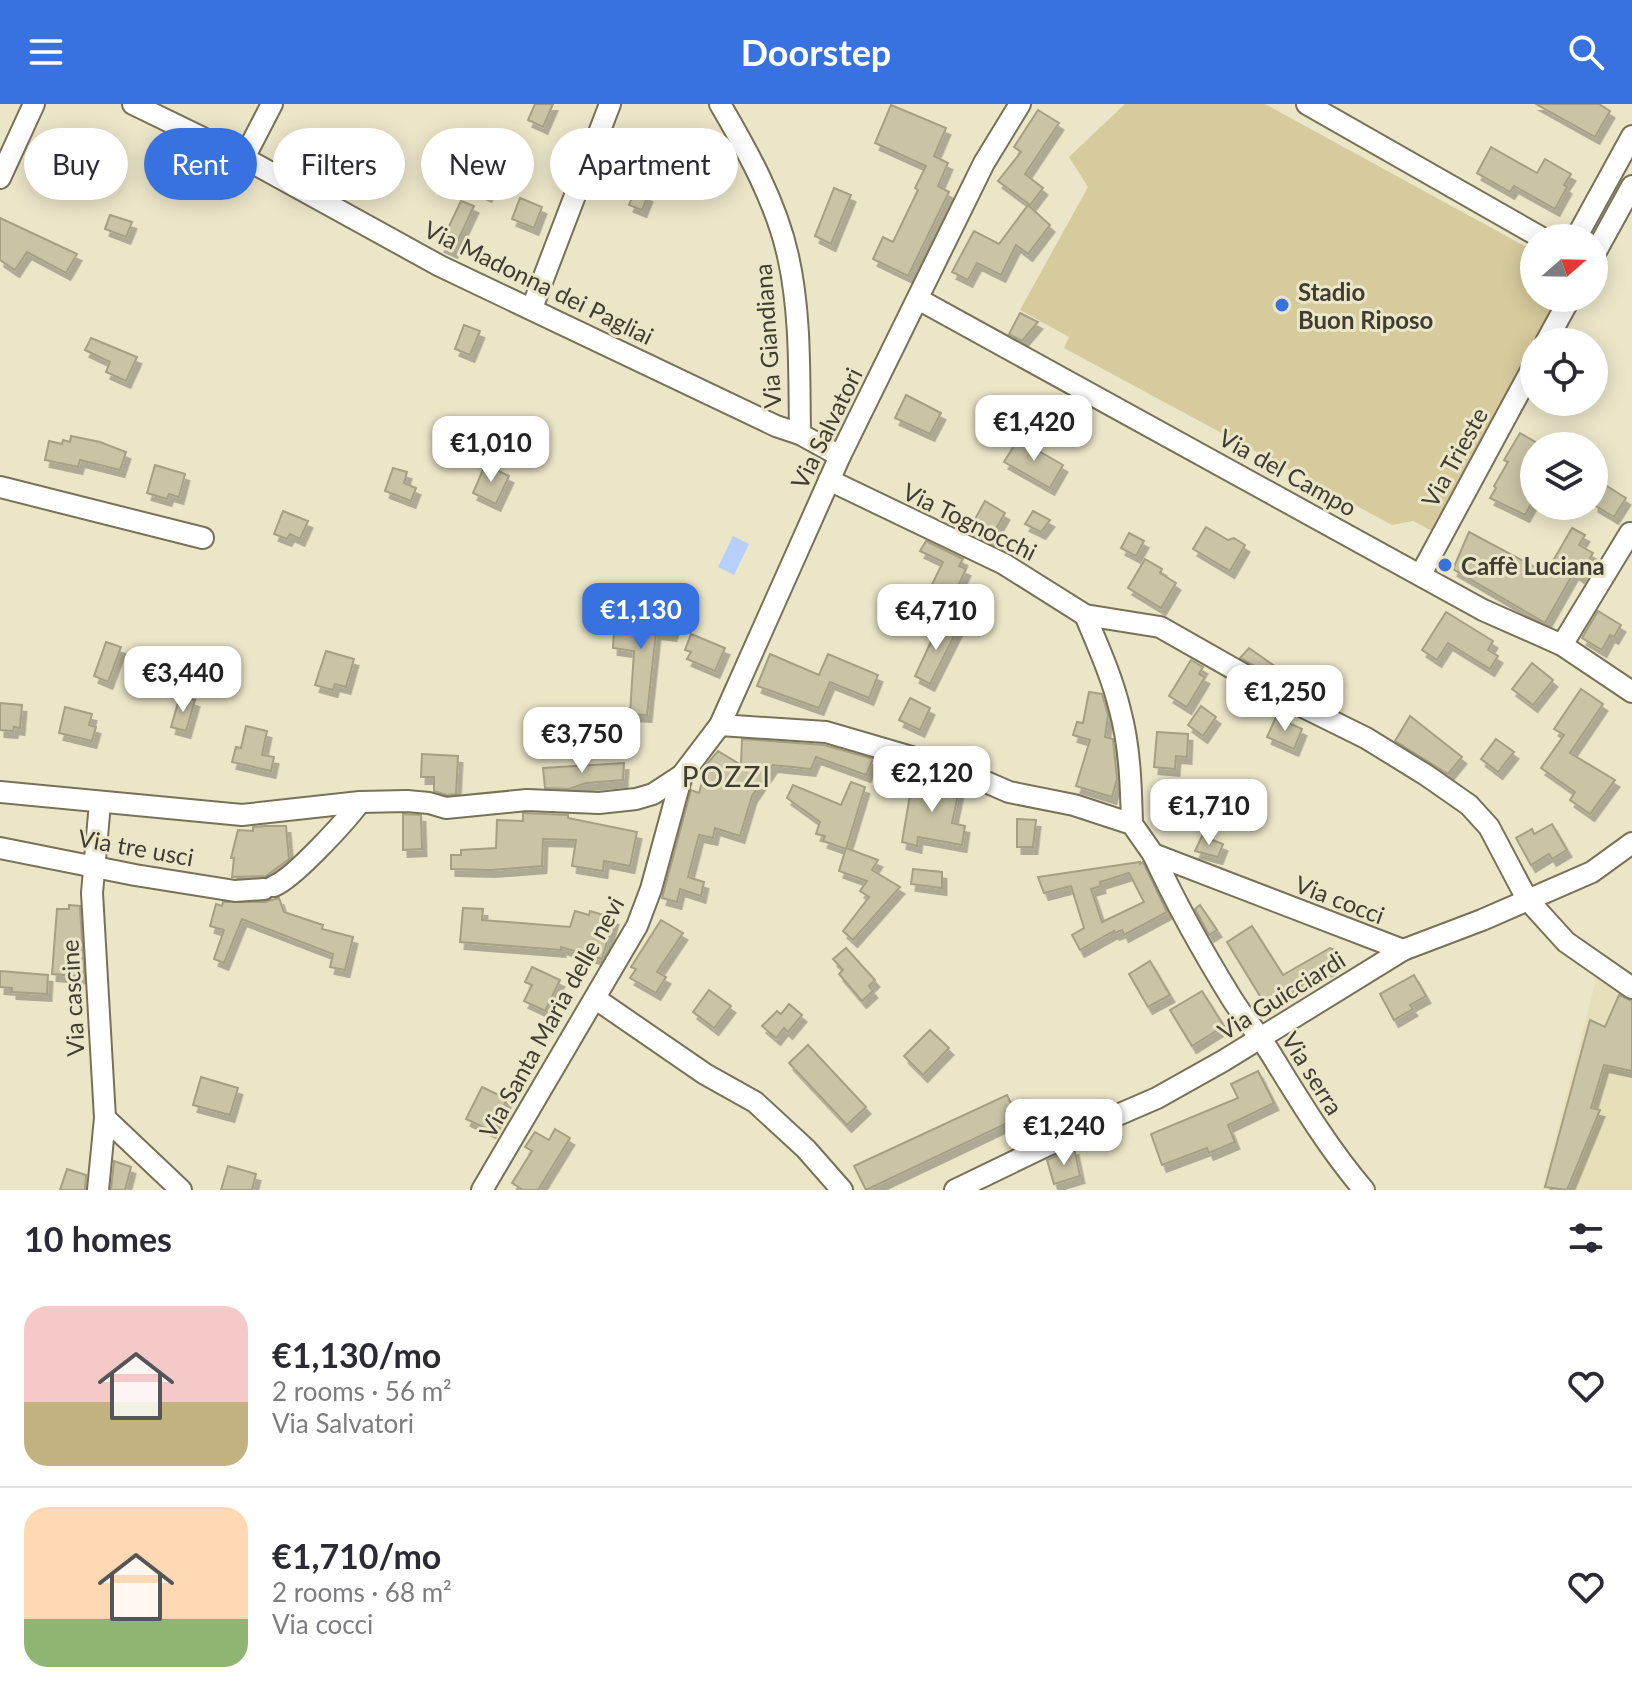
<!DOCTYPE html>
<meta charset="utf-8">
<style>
body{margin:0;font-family:Lato,sans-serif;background:#f2f2f3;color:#2b2b33;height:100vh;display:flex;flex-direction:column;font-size:30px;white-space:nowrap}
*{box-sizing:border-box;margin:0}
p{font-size:26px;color:#7c7c81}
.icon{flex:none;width:44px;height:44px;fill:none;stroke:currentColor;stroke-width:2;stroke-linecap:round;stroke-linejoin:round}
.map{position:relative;height:1086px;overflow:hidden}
.side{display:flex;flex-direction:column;background:#fff;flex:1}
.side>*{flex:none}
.banner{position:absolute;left:24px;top:24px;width:800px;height:72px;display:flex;gap:16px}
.needle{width:52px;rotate:70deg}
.fabs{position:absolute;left:1520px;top:120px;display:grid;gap:16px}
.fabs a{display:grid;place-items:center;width:88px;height:88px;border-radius:50%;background:#fff;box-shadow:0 4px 20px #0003;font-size:40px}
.price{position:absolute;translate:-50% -68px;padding:0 18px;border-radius:16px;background:#fff;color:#222;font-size:26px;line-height:52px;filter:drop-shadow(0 2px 4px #0008)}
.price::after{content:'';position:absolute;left:50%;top:48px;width:24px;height:18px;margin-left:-12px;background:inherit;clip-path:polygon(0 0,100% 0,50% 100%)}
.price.active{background:#3871e0;color:#fff}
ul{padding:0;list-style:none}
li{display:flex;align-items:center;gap:24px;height:200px;padding:0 24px}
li+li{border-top:2px solid #e1e1e2}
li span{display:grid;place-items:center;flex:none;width:224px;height:160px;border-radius:24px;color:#555}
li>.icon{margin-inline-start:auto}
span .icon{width:96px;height:96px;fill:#fffc;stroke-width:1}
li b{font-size:34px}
h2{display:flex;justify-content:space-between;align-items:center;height:96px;padding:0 24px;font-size:34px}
.pill{padding:0 28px;border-radius:36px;background:#fff;box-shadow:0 4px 20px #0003;font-size:28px;line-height:72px}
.pill.active{background:#3871e0;color:#fff}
header{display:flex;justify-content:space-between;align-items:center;height:104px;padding:0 24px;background:#3871e0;color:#fff;font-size:36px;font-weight:700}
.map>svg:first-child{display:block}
.built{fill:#e6dfb9}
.green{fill:#d5cb9c}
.water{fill:#b7d0fb}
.building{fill:#cac4a7;stroke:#a59f83;stroke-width:2;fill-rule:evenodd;filter:url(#shadow)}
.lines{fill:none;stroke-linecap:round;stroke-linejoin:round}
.minor-casing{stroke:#777257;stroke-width:24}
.minor{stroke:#fff;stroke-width:20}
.poi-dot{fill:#3871e0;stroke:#ece6c9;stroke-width:3}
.labels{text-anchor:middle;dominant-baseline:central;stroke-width:6;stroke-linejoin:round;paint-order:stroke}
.street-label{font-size:24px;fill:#3f3d31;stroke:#ece6c9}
.poi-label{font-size:24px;font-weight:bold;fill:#3f3d31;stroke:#ece6c9;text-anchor:start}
.quarter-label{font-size:28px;letter-spacing:2px;fill:#3f3d31;stroke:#ece6c9}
</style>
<header><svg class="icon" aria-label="menu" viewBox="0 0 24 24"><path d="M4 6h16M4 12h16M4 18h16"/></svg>Doorstep<svg class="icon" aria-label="search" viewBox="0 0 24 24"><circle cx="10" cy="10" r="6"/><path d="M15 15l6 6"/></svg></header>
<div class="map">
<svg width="1632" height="1086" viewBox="0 0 1632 1086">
<defs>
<filter id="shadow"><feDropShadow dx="4.5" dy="7" stdDeviation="0" flood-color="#0004"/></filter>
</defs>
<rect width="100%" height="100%" fill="#ece6c9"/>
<path class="built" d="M1598,868L1618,887L1632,894V1086H1542Z"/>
<path class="green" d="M1125,0H1265L1534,147V194H1561L1537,238H1534V244L1436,429L1413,417L1392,421L1064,244L1069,233L1020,206L1088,83L1069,53Z"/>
<path class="water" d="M733,432L749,440L734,471L718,463Z"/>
<g class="building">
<path d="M535,0H553L543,23L528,16Z"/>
<path d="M1536,0H1599L1610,7L1595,33Z"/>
<path d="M891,1L946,24L934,52L948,59L938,82L949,88L908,172L873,155L883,133L893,138L918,86L915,84L926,62L875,39Z"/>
<path d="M1038,6L1059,19L1025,70L1043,84L1030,101L998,77L1021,48L1014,43Z"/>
<path d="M1491,43L1537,69L1545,55L1571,70L1564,81L1567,83L1555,105L1514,82L1510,88L1477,69Z"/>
<path d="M480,58L498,65L487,91L470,83Z"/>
<path d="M834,84L851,91L831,140L815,132Z"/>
<path d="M635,86L648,91L642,106L629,101Z"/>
<path d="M520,94L542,103L534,124L512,115Z"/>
<path d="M461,97L474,102L453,147L440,141Z"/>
<path d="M1028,101L1050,121L1028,150L1016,141L1001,171L977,159L968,176L952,168L974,127L999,140Z"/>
<path d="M110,111L132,118L126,133L105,125Z"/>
<path d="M0,114L77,150L66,169L27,148L15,166L0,156Z"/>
<path d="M1020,209L1038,218L1022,237L1009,230Z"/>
<path d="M464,221L480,227L470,251L455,245Z"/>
<path d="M91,234L137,253L126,277L106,268L110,258L85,246Z"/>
<path d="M906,291L941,309L930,330L895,314Z"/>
<path d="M1520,329L1537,339L1534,342V368L1529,377L1534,380V395L1525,411L1490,394L1496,384L1494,382L1508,358L1504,356Z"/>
<path d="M71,332L100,338L126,348L120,366L80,356L78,363L45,356L49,337L62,340L63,336L70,338Z"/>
<path d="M1018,335L1063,361L1050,384L1004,358Z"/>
<path d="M155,361L185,370L179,393L169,390L167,395L147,389Z"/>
<path d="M485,361L509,372L496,400L473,389Z"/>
<path d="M393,364L407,368L404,379L416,384L411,397L385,387Z"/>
<path d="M1594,374L1626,394L1614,413L1594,401Z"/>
<path d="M985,397L1005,409L990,435L970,424Z"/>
<path d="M283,407L308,417L300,435L290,430L287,435L274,430Z"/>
<path d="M1033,407L1050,416L1041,428L1025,420Z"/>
<path d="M1206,423L1228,436L1234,434L1245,441L1230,467L1193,445Z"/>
<path d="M1572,424L1585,431L1579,441L1593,449L1580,472L1574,468L1545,519L1453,465L1469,428L1546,469Z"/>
<path d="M1129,429L1144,437L1136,452L1121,444Z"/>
<path d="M926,437L963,455L959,462L966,465L944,512L922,501L943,458L920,447Z"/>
<path d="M1145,455L1162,465L1160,469L1176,479L1161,504L1128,484Z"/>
<path d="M640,505L677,515L672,530L656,528L647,611L630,610L634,547L613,544L615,509L639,516Z"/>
<path d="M1598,507L1621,521L1614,533L1610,531L1602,546L1582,534Z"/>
<path d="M1446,508L1493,537L1488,546L1498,552L1490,565L1448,539L1437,556L1422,546Z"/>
<path d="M941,516L958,524L930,580L915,572Z"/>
<path d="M691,530L725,544L715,567L687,555L691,548L685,546Z"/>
<path d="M106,538L121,543L108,578L94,572Z"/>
<path d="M1249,544L1283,568L1278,575L1240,554Z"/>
<path d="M326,547L354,555L346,583L335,580L333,586L315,581Z"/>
<path d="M770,550L819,571L828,550L878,571L869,594L830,578L819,604L757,582Z"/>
<path d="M1191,556L1203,563L1199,570L1205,573L1187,603L1169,592Z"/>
<path d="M1532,559L1553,576L1533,601L1512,585Z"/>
<path d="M1581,585L1603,600L1570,649L1615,676L1590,710L1570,696L1575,688L1541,664L1564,631L1554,625Z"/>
<path d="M1089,588L1102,590L1108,611L1105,633L1113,635L1117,675L1112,693L1076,682L1090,636L1073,631L1077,618L1083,619Z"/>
<path d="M180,592L195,596L186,627L171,623Z"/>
<path d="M910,594L930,604L920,626L899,616Z"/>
<path d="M0,599L22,601L20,624L14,623L13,627L0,626Z"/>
<path d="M1201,602L1216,613L1203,632L1188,621Z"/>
<path d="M65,603L92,610L89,621L96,623L92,637L59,629Z"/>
<path d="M1410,612L1462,653L1448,670L1395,637Z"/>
<path d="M1276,613L1302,625L1294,645L1267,633Z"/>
<path d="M246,622L267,627L262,651L274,653L271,667L232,658L236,643L241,644Z"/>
<path d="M1157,628L1188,630L1187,653L1176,652L1175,665L1154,663Z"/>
<path d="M742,635L824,641L873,655L866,671L816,653L811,665L773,661L752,692L740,732L715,724L713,734L699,731L688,773L704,778L701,792L680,785L677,798L662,794L691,686L699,689L707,660L718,647L741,661Z"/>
<path d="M1496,635L1514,648L1498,668L1481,655Z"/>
<path d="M422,650L458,652L456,690L447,691L434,687V673H421Z"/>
<path d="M624,659L623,676L586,679L569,685L545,684L543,664Z"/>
<path d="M913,673L959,686L952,719L965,722L962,741L918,733L917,742L902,738Z"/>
<path d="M851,678L865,683L846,745L823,737L825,732L816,730L820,718L787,694L793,681L841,701Z"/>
<path d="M523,709L568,711V714L637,728L630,762L604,757L603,767L572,762L576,736L543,735L542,762L491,766L451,765V751H461V746L496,744L497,716L523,717Z"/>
<path d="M403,710L421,711L422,745L403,746Z"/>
<path d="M1017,715L1036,716L1033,743H1017Z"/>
<path d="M1552,720L1567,746L1552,755L1549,750L1531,761L1516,734L1532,725L1534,730Z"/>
<path d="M265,722H286L289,755L266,772L232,773L234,754H231L238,726L253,727V723Z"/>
<path d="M1202,732L1223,740L1218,753L1195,747Z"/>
<path d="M846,744L878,756L872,766L900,783L853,836L843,827L869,793L860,787L867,777L839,767Z"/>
<path d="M1140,758V760L1143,758L1167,808L1124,831L1122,826L1115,829L1114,827L1080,846L1072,831L1084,824L1071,782L1044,789L1038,773ZM1129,769L1144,798L1102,818L1091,785L1101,782L1100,778Z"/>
<path d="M913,765L942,768V784L911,780Z"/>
<path d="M279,794L284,808L323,821L322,825L353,833L345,866L330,863L333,850L242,815L224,859L214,855L224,826L210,822L216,800L222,802L223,798H265Z"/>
<path d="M69,801L80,802L84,873L52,870L57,805H69Z"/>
<path d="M1200,801L1217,826L1209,831L1195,805Z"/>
<path d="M463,804L483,805L482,816L570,823L575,807L589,811L590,807L614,814L602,855L561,843V846L460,838Z"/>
<path d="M661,816L683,829L657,868L666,873L656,889L630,874L636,865L631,863Z"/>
<path d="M1252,822L1283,871L1330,844L1335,846L1341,857L1266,902L1227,838Z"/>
<path d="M846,844L875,876L869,882L873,887L862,897L839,870L843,866L833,855Z"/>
<path d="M1150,857L1170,891L1148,903L1129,870Z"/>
<path d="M532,863L560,876L545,907L524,897L532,881L525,878Z"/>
<path d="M0,867L48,871L47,890L12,888V884L0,883Z"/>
<path d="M1414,871L1426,892L1410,901L1413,905L1394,916L1380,890Z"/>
<path d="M709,886L731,902L714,924L693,908Z"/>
<path d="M1202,887L1224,922L1192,942L1170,906Z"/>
<path d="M1619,891L1632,897V967L1604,961L1591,1004L1600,1006L1567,1086L1545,1083L1590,916L1605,923Z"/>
<path d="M789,900L802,911L788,928L784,924L776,934L762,922L777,907L781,910Z"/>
<path d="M930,926L949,944L923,971L904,952Z"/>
<path d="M808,941L866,1003L847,1021L789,959Z"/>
<path d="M1258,967L1274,999L1228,1021L1235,1038L1209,1049L1207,1044L1162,1061L1151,1030L1238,994L1231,980Z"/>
<path d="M201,973L238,984L230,1011L193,1001Z"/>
<path d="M482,983L507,995L491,1027L466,1015Z"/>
<path d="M1007,991L1018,1014L866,1086L854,1062Z"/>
<path d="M555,1025L570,1034L538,1086H523L512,1079L532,1047L525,1043L535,1028L549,1036Z"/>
<path d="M1074,1044L1080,1072L1054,1080L1047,1056Z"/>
<path d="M114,1057L131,1063L125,1086H111Z"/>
<path d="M228,1062L256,1070L252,1086H221Z"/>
<path d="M67,1065L86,1071L85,1086H60Z"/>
</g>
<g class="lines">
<g class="minor-casing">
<g id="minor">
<path d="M133,0L244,54L440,162L776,322L800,330L840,352"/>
<path d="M720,0C748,48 776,98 788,152C801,210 799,271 800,330"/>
<path d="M1307,0L1542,134"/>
<path d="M244,54L272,0"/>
<path d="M0,74L34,0"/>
<path d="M1576,134L1632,32"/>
<path d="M1594,151L1632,82"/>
<path d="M918,195L1483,506L1562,541L1632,588"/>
<path d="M532,204L610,0"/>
<path d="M1546,238L1570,194"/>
<path d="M829,376L1004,460L1085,511L1160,523L1285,594L1366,634L1426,671L1469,701L1489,723L1527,795L1566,838L1632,884"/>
<path d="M0,383L203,434"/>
<path d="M1421,470L1534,261"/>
<path d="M1085,511C1098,542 1112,573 1120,606C1130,643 1131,682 1132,720"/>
<path d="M1562,541L1630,429"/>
<path d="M720,621L826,628L963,668L1009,688L1074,701L1132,720L1153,750L1403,846"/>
<path d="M0,688L242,711L360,698L407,697L429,699L446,704L527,696L599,699L636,695L653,690L682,671L720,621L840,352L984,59L1020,0"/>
<path d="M0,744L135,771L235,787L264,785"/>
<path d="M1153,750C1176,800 1203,848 1232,895C1244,914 1259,931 1271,950C1300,997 1328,1044 1364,1086"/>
<path d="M274,782C294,774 346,717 360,698"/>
<path d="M596,895L705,970L755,998L806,1045L842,1086"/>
<path d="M105,1014L181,1086"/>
<path d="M98,1086L105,1014L92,789L100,699"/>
<path d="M482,1086L637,822L651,785L682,671"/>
<path d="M955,1086L1046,1042L1157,994L1223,957L1403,846L1482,816L1592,768L1632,739"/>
</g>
</g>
<use href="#minor" class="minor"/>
</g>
<g class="poi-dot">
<circle cx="1282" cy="201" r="8"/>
<circle cx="1445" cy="461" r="8"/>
</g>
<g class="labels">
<g class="street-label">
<text transform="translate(539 178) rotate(26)">Via Madonna dei Pagliai</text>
<text transform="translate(767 232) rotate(-94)">Via Giandiana</text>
<text transform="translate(826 324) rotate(-64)">Via Salvatori</text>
<text transform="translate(1454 353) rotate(-61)">Via Trieste</text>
<text transform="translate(1288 368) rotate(29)">Via del Campo</text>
<text transform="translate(970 417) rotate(26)">Via Tognocchi</text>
<text transform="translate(136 743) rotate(10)">Via tre usci</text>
<text transform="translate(1340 795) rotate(21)">Via cocci</text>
<text transform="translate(1281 891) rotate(-32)">Via Guicciardi</text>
<text transform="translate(72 894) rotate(-93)">Via cascine</text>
<text transform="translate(551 913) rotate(-61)">Via Santa Maria delle nevi</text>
<text transform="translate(1313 969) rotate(58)">Via serra</text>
</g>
<g class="poi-label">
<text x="1298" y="187">Stadio<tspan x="1298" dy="28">Buon Riposo</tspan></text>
<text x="1461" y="461">Caffè Luciana</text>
</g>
<g class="quarter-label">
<text x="727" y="672">POZZI</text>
</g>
</g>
</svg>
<div class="fabs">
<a><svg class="needle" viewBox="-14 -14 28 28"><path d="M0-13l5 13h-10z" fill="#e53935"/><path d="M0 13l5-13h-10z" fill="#7c7c81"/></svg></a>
<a><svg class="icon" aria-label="locate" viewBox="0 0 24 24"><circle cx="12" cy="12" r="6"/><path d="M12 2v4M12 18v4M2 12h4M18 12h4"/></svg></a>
<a><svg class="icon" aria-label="layers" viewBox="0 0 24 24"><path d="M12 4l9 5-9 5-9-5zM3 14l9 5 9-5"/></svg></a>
</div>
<b class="price" style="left:1034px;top:359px">€1,420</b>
<b class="price" style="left:491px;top:380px">€1,010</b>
<b class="price active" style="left:641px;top:547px">€1,130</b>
<b class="price" style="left:936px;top:548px">€4,710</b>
<b class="price" style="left:183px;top:610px">€3,440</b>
<b class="price" style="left:1285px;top:629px">€1,250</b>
<b class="price" style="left:582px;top:671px">€3,750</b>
<b class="price" style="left:932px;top:710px">€2,120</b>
<b class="price" style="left:1209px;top:743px">€1,710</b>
<b class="price" style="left:1064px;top:1063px">€1,240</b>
<div class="banner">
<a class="pill">Buy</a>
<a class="pill active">Rent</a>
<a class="pill">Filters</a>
<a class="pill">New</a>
<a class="pill">Apartment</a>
</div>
</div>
<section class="side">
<h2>10 homes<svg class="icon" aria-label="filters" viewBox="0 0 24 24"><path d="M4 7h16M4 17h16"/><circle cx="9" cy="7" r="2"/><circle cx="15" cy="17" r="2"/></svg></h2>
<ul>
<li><span style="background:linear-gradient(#f6c9c9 60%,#c2b280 0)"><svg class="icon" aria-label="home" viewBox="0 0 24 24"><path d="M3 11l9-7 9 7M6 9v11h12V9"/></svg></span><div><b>€1,130/mo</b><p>2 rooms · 56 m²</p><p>Via Salvatori</p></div><svg class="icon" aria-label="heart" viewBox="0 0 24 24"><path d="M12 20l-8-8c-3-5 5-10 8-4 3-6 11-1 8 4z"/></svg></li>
<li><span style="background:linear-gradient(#ffd9b3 70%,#8fb573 0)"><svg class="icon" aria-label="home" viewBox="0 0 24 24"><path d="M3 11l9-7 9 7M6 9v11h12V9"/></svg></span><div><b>€1,710/mo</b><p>2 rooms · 68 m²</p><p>Via cocci</p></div><svg class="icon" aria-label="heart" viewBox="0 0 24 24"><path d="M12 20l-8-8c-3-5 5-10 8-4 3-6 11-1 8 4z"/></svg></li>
</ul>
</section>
